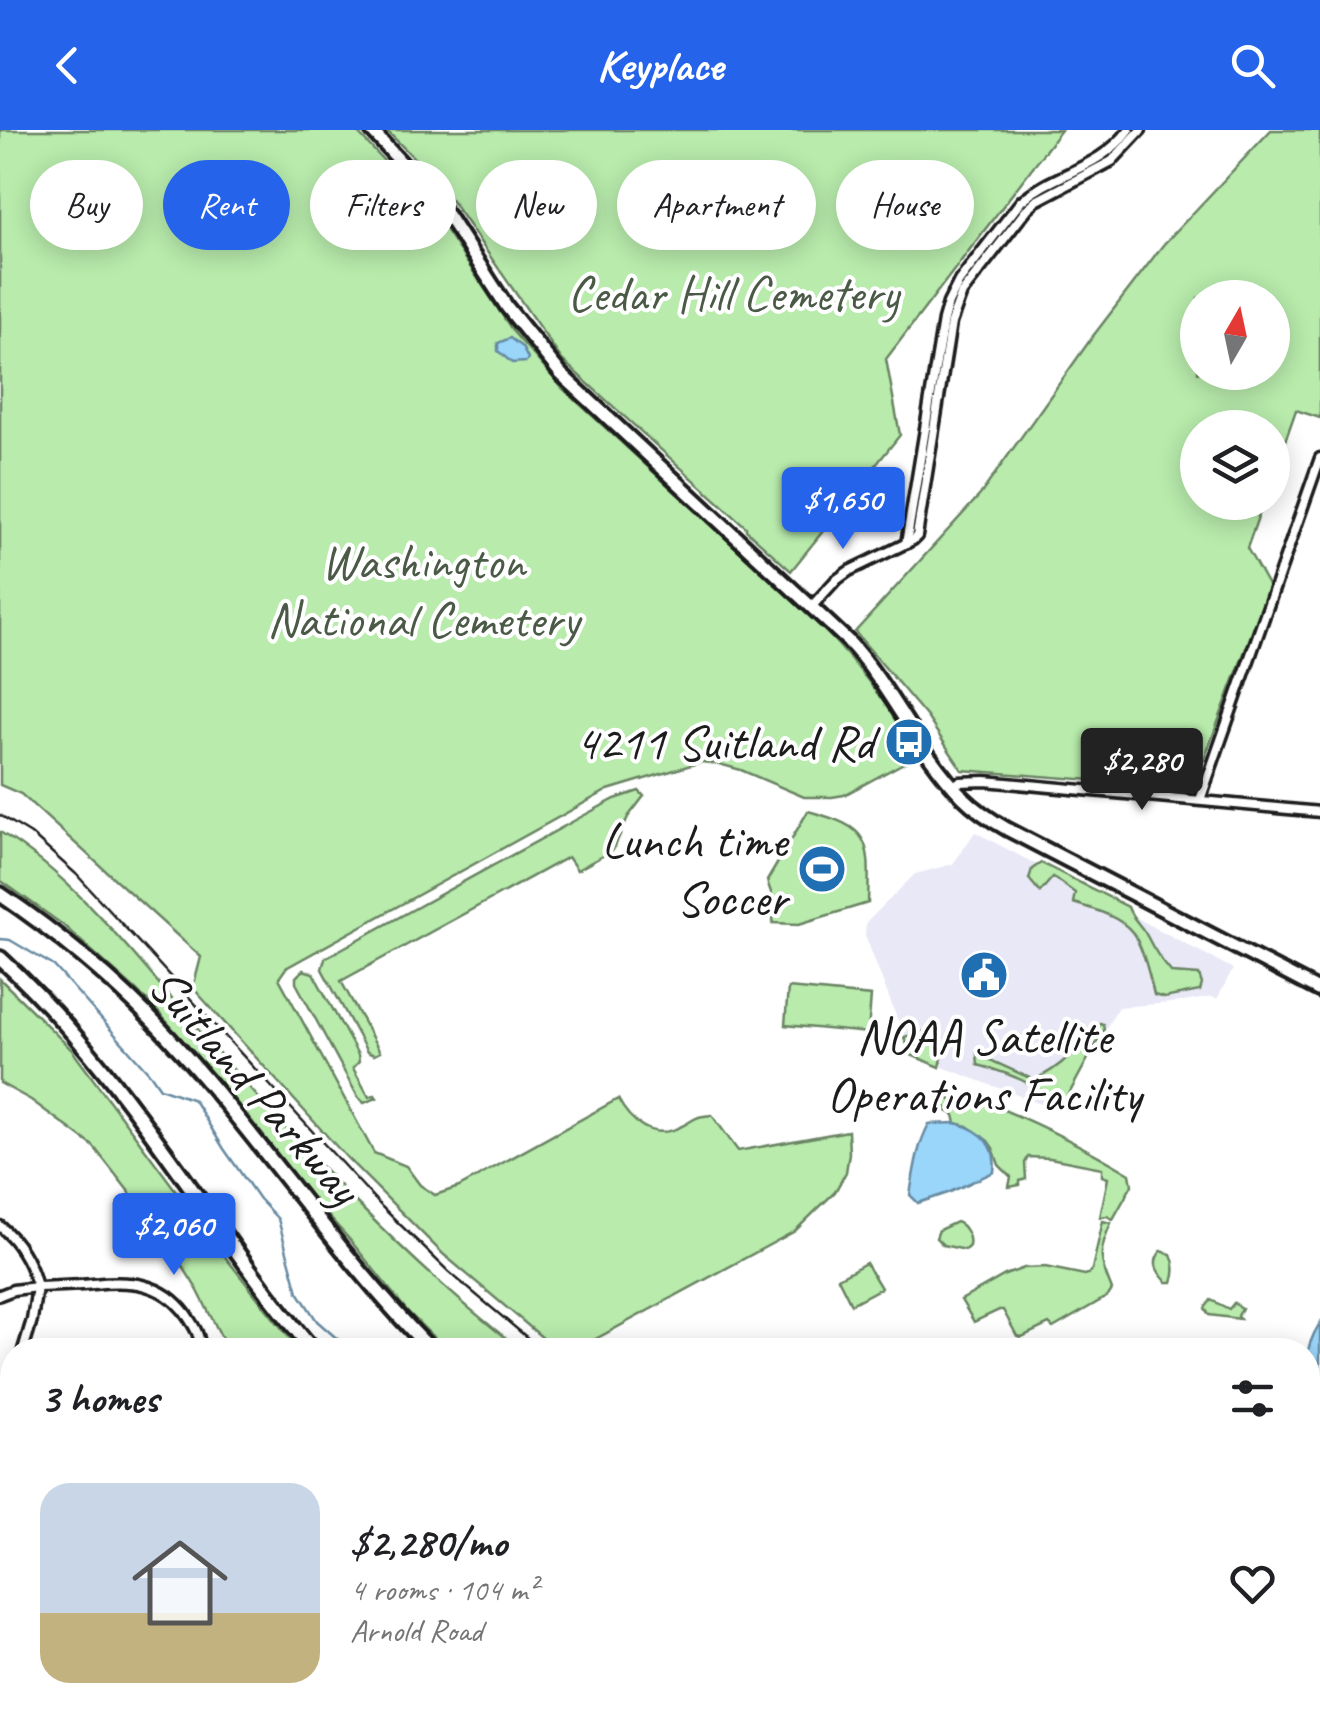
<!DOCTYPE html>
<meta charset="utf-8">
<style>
body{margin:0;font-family:Caveat,sans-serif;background:#f2f2f2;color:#202124;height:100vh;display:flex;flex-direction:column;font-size:38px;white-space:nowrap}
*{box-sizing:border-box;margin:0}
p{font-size:32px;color:#757577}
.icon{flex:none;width:55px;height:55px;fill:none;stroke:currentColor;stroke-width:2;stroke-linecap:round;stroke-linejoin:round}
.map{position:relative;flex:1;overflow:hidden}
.side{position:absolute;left:0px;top:1208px;width:1320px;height:392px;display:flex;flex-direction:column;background:#fff;border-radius:40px 40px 0 0;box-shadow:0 5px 25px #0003}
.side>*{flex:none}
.banner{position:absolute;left:30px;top:30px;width:1260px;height:90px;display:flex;gap:20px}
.needle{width:65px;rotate:9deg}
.fabs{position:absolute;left:1180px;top:150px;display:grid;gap:20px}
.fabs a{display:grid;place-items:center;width:110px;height:110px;border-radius:50%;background:#fff;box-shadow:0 5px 25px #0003;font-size:50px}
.price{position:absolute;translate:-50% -85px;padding:0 22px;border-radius:10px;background:#2563eb;color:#fff;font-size:32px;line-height:65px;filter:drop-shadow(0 2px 5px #0008)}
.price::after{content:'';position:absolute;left:50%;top:60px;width:30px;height:22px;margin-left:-15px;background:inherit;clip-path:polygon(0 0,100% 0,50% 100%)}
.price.selected{background:#222;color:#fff}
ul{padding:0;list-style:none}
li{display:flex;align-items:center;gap:30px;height:250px;padding:0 40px}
li span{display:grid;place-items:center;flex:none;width:280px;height:200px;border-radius:30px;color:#555}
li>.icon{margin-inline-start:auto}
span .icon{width:120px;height:120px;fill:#fffc;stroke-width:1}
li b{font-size:42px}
h2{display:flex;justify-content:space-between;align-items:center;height:120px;padding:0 40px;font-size:42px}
.chip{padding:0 35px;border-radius:45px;background:#fff;box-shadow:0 5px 25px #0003;font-size:35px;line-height:90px}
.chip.selected{background:#2563eb;color:#fff}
header{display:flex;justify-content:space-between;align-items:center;height:130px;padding:0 40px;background:#2563eb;color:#fff;font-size:45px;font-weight:600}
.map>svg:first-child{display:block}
.built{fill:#e9e8f7}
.green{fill:#b8ebac;stroke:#6a8464;stroke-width:2.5;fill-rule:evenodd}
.water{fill:#9ad5fa;stroke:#688ba1;stroke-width:2.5}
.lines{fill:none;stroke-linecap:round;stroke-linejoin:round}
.stream{stroke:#688ba1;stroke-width:2.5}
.minor-casing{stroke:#1c1c1c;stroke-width:15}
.secondary-casing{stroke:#1c1c1c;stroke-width:19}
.trunk-casing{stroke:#1c1c1c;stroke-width:20}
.minor{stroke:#fff;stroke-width:8}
.secondary{stroke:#fff;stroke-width:11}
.trunk{stroke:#fff;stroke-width:12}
.rail{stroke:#1c1c1c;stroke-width:2.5}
.labels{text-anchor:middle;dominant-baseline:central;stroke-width:8;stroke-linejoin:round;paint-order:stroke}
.park-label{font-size:50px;fill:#4b5a47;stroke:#fff}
.poi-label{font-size:50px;fill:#1c1c1c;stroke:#fff;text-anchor:end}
.street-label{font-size:50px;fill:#1c1c1c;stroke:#fff}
</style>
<header><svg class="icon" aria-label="back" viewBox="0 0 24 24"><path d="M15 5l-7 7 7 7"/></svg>Keyplace<svg class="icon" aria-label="search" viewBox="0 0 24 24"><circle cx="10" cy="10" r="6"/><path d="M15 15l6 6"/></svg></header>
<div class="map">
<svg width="1320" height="1599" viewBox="0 0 1320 1599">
<rect width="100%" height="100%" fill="#fff"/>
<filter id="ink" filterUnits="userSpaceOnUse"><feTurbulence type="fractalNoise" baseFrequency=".01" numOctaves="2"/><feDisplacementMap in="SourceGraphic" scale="20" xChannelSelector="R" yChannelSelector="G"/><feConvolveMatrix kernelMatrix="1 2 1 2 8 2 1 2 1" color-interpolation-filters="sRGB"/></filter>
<g filter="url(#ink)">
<g class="built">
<path d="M975,702L1233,839L1217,869L1212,867L1183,872L1118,877L1063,975L1054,979L911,925L865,805L866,793L915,744L953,734Z"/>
<path d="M99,1588H296L295,1599H79Z"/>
</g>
<g class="green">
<path d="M0,0H355L439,90L514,203L562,258L807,483C851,524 882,568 916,618L915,625L911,629L844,665L832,667H804L741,640L719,634L701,632L608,660L286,838L279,848L374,1023L406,1036L420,1055L435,1065L459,1057L618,969C630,992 653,1011 680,997C697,989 691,987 712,985L738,1021L848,1001L849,1023L846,1042L835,1062L795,1101L581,1217L583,1220H557L443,1124L347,1028L193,858L201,827L21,664L0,655Z"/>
<path d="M386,0H1061L886,229L900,305L791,441L746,400V397L562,230L440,54Z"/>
<path d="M1271,0H1320V288L1296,280L1273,345L1272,298H1198V372L1263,373L1247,418L1269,457L1192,661L1118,652L962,640L927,587L855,502L980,365L1093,206L1163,115ZM1198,168H1272V242H1198Z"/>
<path d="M639,661L644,666L628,687L613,720L577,740L568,727L341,851L380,922L374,925L367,922L322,839L325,828L581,687L615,669Z"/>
<path d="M808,681C872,698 870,710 868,773L799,794L773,793L774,771L767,751Z"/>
<path d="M0,702C78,749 144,838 203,905C301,1017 403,1130 521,1220H446L408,1182L350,1110L284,1037L221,953L150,873L63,795L0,750Z"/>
<path d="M1041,733L1128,777C1132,789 1142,796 1147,806C1155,822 1161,830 1172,843L1199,845L1202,854L1200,861L1164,868L1154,865C1150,847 1143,816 1132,802C1120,786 1092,779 1073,773L1075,763L1053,747L1040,762L1029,749L1032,739Z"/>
<path d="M303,840L313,843L358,925L359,932L353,938L369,967L375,965L377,968L364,973L358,967L296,853V847Z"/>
<path d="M0,849L71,919L222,1123L299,1220H228L197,1159L163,1105L93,1016L31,970L0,953Z"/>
<path d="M788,858L871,866L868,903L785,895Z"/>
<path d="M1100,893L1103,894L1104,899L1063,975H1053C1041,954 1001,941 978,935L977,924L1034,950C1061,938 1082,915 1100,893Z"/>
<path d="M930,900C944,912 944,922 940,937L911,925L904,907Z"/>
<path d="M947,969L974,975L976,969C1030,989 1081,1015 1130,1044L1132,1055L1113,1089L1107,1086L1100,1087L1108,1048L1102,1046V1038L1050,1028L1028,1027L1025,1033L1026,1049L1020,1051V1055L1009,1057L1011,1047L999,1035L993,1018L988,1011L967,996L956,993L954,985L947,981L943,972Z"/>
<path d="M1103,1091L1111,1093C1097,1124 1100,1130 1112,1160L1108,1166L1053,1198L1049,1194L1022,1207L1017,1206L1003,1180H999L974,1192L961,1170L1005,1145L1024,1138L1045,1137L1085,1145L1088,1144L1092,1139Z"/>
<path d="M956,1092C965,1095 971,1107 969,1116L965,1120L943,1115L936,1108L939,1100Z"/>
<path d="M1161,1121L1171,1124C1175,1133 1176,1142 1172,1152H1167C1157,1142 1151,1133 1161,1121Z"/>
<path d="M866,1133L881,1158L851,1174L838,1148Z"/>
<path d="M1211,1170L1229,1179L1234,1173L1242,1178L1238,1186L1240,1189L1209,1185L1205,1178Z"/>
<path d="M12,1427V1588H99L79,1599H0L11,1547L10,1430Z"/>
<path d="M1308,1446L1315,1449L1320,1467V1513L1308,1529Z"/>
<path d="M296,1588H477L475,1599H295Z"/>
<path d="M688,1588H838L856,1599H694Z"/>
<path d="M1014,1588H1074L1083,1599H1030Z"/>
<path d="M1118,1588H1238L1232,1599H1130Z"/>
</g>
<g class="water">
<path d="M510,208L522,217L528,229L526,232L512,233L498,221V213Z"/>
<path d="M956,993C981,1000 998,1015 994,1042L948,1063L918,1073L910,1065C914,1041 917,1016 929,994Z"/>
<path d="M1320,1193V1266C1299,1243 1305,1217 1320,1193Z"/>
</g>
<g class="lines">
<g class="stream">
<path d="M0,809L10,810L54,836L151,945L160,958L194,970L224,1019L259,1069L278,1089L298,1162L317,1191L350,1220"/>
<path d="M914,1588L930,1599"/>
</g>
<g class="minor-casing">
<g id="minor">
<path d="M906,414L943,190L948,173L959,151L1021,71C1057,41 1098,40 1129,0"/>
<path d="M812,476L835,451L849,441L913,410L917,406L951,193L962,163L1028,78L1036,71L1112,31L1141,0"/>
<path d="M953,657L959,652L985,651L1320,682"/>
<path d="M1200,670L1320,328"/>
<path d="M0,1096C19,1112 31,1132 37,1157L13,1160L0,1165"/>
<path d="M23,1220L32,1190L37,1157C55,1156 74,1156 93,1154C130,1150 162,1152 186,1184C194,1196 201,1206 200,1220"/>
</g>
</g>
<g class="secondary-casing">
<path id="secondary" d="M371,0L423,56L448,86L507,177L561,244L848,511C892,558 918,622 963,667C976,680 991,690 1007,699L1320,861"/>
</g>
<g class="trunk-casing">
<g id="trunk">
<path d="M0,764C62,806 119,854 169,908C261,1008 336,1123 431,1220"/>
<path d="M0,828C125,942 205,1092 313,1220"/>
<path d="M872,1588L892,1599"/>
<path d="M1002,1588L1018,1599"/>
</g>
</g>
<use href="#minor" class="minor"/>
<use href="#secondary" class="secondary"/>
<use href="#trunk" class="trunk"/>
<g class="rail">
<path d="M0,685L31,704L76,744L382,1077L449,1142L542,1220"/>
<path d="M1088,1588L1097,1599"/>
</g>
</g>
</g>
<defs>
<g id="bus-disc" transform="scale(2.5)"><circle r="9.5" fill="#1f6fb2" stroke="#fff"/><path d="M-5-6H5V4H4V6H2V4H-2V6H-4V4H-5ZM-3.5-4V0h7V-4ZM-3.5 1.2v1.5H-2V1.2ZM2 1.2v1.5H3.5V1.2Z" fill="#fff"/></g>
<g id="stadium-disc" transform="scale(2.5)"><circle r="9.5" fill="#1f6fb2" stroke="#fff"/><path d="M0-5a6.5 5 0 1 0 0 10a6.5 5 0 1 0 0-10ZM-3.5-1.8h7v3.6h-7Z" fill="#fff"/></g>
<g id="civic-disc" transform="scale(2.5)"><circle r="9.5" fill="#1f6fb2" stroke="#fff"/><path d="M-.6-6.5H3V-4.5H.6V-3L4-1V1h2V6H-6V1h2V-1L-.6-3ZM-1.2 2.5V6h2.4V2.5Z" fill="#fff"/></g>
</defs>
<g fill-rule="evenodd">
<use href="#bus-disc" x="909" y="612"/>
<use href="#stadium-disc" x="822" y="739"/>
<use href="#civic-disc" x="984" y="845"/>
</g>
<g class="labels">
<g class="park-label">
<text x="733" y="163">Cedar Hill Cemetery</text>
<text x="423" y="431">Washington<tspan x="423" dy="58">National Cemetery</tspan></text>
</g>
<g class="poi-label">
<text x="874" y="612">4211 Suitland Rd</text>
<text x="787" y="710">Lunch time<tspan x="787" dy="58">Soccer</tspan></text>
<text x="984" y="906" text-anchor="middle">NOAA Satellite<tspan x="984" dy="58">Operations Facility</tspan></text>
</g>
<g class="street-label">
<text transform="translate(255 956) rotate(49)">Suitland Parkway</text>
</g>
</g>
</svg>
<div class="fabs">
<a><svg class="needle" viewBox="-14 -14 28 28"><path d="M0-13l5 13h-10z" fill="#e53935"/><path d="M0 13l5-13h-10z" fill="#757577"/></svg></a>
<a><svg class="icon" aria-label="layers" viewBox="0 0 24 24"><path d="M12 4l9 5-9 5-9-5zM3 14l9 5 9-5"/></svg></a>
</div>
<b class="price" style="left:843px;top:422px">$1,650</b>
<b class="price selected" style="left:1142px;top:683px">$2,280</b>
<b class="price" style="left:174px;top:1148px">$2,060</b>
<div class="banner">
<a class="chip">Buy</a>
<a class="chip selected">Rent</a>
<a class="chip">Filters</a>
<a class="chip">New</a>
<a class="chip">Apartment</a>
<a class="chip">House</a>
</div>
<section class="side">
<h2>3 homes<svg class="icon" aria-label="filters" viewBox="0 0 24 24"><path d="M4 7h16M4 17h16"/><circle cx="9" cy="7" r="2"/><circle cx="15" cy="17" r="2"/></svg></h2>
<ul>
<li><span style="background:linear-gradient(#c9d6e8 65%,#c2b280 0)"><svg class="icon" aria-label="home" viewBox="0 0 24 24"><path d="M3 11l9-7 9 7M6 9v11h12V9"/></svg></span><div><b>$2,280/mo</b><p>4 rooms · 104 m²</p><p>Arnold Road</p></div><svg class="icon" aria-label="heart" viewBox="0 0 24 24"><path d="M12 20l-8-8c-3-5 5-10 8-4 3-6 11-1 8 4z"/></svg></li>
</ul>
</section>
</div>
